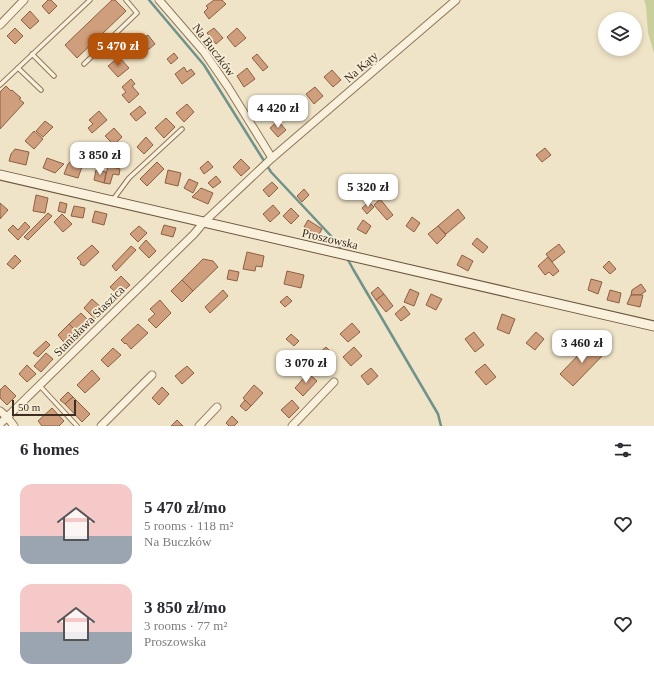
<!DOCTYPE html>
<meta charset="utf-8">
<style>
body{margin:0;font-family:Georgia,serif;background:#f2f2f3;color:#2b2b33;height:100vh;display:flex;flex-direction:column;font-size:15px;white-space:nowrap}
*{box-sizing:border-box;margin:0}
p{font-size:13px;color:#7c7c81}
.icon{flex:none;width:22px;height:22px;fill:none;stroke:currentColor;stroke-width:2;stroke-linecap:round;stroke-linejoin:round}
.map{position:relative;height:426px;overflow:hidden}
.drawer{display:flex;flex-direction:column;background:#fff;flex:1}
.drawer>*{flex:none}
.fabs{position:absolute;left:598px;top:12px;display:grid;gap:8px}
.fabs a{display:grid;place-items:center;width:44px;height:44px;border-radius:50%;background:#fff;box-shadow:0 2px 6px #0003;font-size:20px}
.scale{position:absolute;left:12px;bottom:10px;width:64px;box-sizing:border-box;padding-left:4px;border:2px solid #3d2e20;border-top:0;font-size:11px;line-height:14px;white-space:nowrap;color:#3d2e20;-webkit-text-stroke:3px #f7eed8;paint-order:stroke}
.price{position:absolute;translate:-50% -34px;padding:0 9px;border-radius:8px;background:#fff;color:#222;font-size:13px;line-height:26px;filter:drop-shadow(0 1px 2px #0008)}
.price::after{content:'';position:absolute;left:50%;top:24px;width:12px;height:9px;margin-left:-6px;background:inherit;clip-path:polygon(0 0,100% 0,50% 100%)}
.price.on{background:#b45309;color:#fff}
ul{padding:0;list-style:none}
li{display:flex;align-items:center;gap:12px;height:100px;padding:0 20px}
li span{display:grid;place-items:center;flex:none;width:112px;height:80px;border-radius:12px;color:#555}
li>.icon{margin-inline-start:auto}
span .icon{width:48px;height:48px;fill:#fffc;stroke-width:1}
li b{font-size:17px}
h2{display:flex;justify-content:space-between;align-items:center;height:48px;padding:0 20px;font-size:17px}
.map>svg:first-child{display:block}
.green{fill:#c9cf9b}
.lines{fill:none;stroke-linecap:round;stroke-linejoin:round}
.stream{stroke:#6f938a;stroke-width:2.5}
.building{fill:#cf9f7d;stroke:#8d5f41}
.lane-casing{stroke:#8d765c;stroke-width:5.5}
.street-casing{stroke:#8d765c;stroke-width:9}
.secondary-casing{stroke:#6f573f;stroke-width:11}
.lane{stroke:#faf1dc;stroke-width:3.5}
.street{stroke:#faf1dc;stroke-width:7}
.secondary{stroke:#faf1dc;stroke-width:9}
.labels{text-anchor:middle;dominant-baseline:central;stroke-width:3.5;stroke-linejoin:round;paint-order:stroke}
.street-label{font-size:12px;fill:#3d2e20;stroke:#f7eed8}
</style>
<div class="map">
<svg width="654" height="426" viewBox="0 0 654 426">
<rect width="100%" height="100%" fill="#f0e4c8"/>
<path class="green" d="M644,0H654V53L648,33L646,6Z"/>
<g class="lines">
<g class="stream">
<path d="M149,0L204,65L271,172L332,237L342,251"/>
<path d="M347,258L353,269L438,414L441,426"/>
</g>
</g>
<g class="building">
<path d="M48,0H51L57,6L49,14L42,6Z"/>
<path d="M112,0H115L126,11L77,58L65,45Z"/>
<path d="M214,0H222L226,4L209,19L204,12L208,8L206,6Z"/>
<path d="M30,11L39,21L30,29L21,20Z"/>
<path d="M15,28L23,36L15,44L7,36Z"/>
<path d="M214,28L223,38L216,44L207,33Z"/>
<path d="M237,28L246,38L235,47L227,37Z"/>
<path d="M148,35L155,44L144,53L137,44Z"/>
<path d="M174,53L178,58L171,64L167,59Z"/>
<path d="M257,54L268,67L263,71L252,58Z"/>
<path d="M119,57L129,68L118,77L108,66Z"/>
<path d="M184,67L187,72L191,69L195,74L182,84L175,74Z"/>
<path d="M247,68L255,79L244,87L237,76Z"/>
<path d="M332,70L341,80L333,87L324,77Z"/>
<path d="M131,79L135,84L132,86L139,94L129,103L122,95L126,92L122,87Z"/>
<path d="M6,86L11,91L12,90L21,98L19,99L24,103L0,129V92Z"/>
<path d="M315,87L323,96L314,104L306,94Z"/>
<path d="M296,100L307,113L298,121L287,108Z"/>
<path d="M187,104L194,112L184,122L176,113Z"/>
<path d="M140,106L146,113L136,121L130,114Z"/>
<path d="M99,111L107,120L92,133L88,128L93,124L89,120Z"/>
<path d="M166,118L175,127L164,138L155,128Z"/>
<path d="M45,121L53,127L43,137L36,131Z"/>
<path d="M278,121L286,130L278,137L270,128Z"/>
<path d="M114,128L122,137L114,145L105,136Z"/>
<path d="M34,131L43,139L34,149L25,141Z"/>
<path d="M146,137L153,145L144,154L137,147Z"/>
<path d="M88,143L93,147L85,156L80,152Z"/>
<path d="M545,148L551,155L542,162L536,155Z"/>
<path d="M15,149L29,152L26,165L9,161L11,154Z"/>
<path d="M47,158L64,164L55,173L43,168Z"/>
<path d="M241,159L250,168L241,176L233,167Z"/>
<path d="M72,160L83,164L78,178L64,174L68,164Z"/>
<path d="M208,161L213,167L204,174L200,168Z"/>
<path d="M157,162L164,169L147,186L140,179Z"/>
<path d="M108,166L120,169L119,175L113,174L110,184L104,183Z"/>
<path d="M96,170L106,172L104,183L94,180Z"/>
<path d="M168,170L181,173L178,186L165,183Z"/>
<path d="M216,176L221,182L213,188L208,183Z"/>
<path d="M189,179L198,183L193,193L184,188Z"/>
<path d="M272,182L278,188L269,197L263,190Z"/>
<path d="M201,188L213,193L208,204L192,197Z"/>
<path d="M304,189L309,195L302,202L297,196Z"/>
<path d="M36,195L48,198L45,213L33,211Z"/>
<path d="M380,199L393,215L387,220L374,205Z"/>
<path d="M60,202L67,204L65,213L58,211Z"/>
<path d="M369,202L374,207L367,214L362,208Z"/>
<path d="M0,203L8,210L0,219Z"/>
<path d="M273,205L280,213L270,222L263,214Z"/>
<path d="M74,206L85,208L83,218L71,216Z"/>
<path d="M291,208L299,216L291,224L283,216Z"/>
<path d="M458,209L465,218L446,234L438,226Z"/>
<path d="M95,211L107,214L104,225L92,222Z"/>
<path d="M48,213L52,216L28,240L24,237Z"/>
<path d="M62,214L72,224L63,232L54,222Z"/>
<path d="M412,217L420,223L414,232L406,226Z"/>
<path d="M308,220L322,229L318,236L304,227Z"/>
<path d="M363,220L371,226L366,234L357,229Z"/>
<path d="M25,222L30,227L18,240L8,230L13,225L18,230Z"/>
<path d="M164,225L176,228L173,237L161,234Z"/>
<path d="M139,226L147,233L138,242L130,234Z"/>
<path d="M438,226L446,235L437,244L428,234Z"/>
<path d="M477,238L488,247L483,253L472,244Z"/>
<path d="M146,240L156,251L149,258L139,248Z"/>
<path d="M559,244L565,252L552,262L546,254Z"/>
<path d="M92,245L99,252L84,266L80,264L81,262L77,258Z"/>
<path d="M131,246L136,250L116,271L112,266Z"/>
<path d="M247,252L264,256L262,267L256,266L255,271L243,269Z"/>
<path d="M15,255L21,261L13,269L7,264Z"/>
<path d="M462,255L473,261L468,271L457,265Z"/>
<path d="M548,257L559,271L553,276L549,272L545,275L538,266Z"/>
<path d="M203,259L213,261L218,267L193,291L182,280Z"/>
<path d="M609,261L616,269L610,274L603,267Z"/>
<path d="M229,270L239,272L237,281L227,279Z"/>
<path d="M287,271L304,275L301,288L284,284Z"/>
<path d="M121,276L130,285L119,295L110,287Z"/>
<path d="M591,279L602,282L598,294L588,290Z"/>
<path d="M182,280L193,291L182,302L171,291Z"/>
<path d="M641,284L646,291L640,295H631L632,290Z"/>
<path d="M378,287L384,294L376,300L371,293Z"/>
<path d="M410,289L419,293L414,306L404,302Z"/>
<path d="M223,290L228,296L210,313L205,307Z"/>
<path d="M610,290L621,293L619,303L607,300Z"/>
<path d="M384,294L393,306L386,312L376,300Z"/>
<path d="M431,294L442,299L436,310L426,305Z"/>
<path d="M631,295H643L640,307L627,304Z"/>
<path d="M287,296L292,301L285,307L280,302Z"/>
<path d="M92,299L104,310L95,319L84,308Z"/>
<path d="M160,300L171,313L156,328L148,320L155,314L150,309Z"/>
<path d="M404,306L410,314L401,321L395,314Z"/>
<path d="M81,313L91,323L79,334L69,324Z"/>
<path d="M502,314L515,319L509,334L497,329Z"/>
<path d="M352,323L360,332L348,342L340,334Z"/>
<path d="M69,324L79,334L67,346L58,335Z"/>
<path d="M138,324L148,333L131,349L126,343L125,344L121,340Z"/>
<path d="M474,332L484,345L475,352L465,339Z"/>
<path d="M536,332L544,339L535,350L526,343Z"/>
<path d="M291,334L299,341L294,346L286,339Z"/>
<path d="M46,341L50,345L38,357L33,353Z"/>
<path d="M591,342L604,354L573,386L560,374Z"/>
<path d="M326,347L331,352L324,359L318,354Z"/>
<path d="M354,347L362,356L351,366L343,357Z"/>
<path d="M113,348L121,355L108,367L101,360Z"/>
<path d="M46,353L53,359L41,372L34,366Z"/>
<path d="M485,364L496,377L486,385L475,372Z"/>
<path d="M27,365L36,374L27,382L19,374Z"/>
<path d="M187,366L194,373L182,384L175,376Z"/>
<path d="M371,368L378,376L368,385L361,376Z"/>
<path d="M92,370L100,379L85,393L77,385Z"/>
<path d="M308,373L317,381L303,396L295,388Z"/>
<path d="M5,385L16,396L7,405L0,398V390Z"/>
<path d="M254,385L263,393L251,406L243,398Z"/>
<path d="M162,387L169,394L159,405L152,398Z"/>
<path d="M68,392L73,397L65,404L60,400Z"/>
<path d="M73,397L90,414L82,422L65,404Z"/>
<path d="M245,400L251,406L246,411L240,406Z"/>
<path d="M292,400L299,408L289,418L281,410Z"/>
<path d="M52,408L64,421L59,426H42L38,421Z"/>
<path d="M232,416L238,422L234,426H229L226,423Z"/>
<path d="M177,420L183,426H171Z"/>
</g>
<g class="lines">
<g class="lane-casing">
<g id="lane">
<path d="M32,54L54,76"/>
<path d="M84,64L137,13L126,0"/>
<path d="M18,68L41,90"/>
<path d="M0,85L90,0"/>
<path d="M112,201L129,178L182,129"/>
<path d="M39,385L77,426"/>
</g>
</g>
<g class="street-casing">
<g id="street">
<path d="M159,0L204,52L228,87L272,158"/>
<path d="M0,25L24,0"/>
<path d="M0,411L7,417L14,426"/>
<path d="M0,424L194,234L204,222L272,158L456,0"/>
<path d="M101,426L152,375"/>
<path d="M199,426L217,407"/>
<path d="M292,426L334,382"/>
</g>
</g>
<g class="secondary-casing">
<path id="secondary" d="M0,175L654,326"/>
</g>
<use href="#lane" class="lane"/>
<use href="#street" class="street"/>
<use href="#secondary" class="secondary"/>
</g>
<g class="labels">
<g class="street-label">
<text transform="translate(214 50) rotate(53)">Na Buczków</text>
<text transform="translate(361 67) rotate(-41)">Na Kąty</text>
<text transform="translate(330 239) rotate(13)">Proszowska</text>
<text transform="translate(89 321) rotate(-45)">Stanisława Staszica</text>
</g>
</g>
</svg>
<div class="fabs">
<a><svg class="icon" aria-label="layers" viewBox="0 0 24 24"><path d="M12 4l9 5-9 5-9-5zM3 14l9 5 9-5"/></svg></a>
</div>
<div class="scale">50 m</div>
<b class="price on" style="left:118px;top:67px">5 470 zł</b>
<b class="price" style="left:278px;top:129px">4 420 zł</b>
<b class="price" style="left:100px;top:176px">3 850 zł</b>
<b class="price" style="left:368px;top:208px">5 320 zł</b>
<b class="price" style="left:582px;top:364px">3 460 zł</b>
<b class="price" style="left:306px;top:384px">3 070 zł</b>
</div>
<section class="drawer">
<h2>6 homes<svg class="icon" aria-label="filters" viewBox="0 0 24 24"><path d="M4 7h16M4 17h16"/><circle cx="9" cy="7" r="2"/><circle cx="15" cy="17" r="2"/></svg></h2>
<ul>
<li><span style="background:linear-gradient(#f6c9c9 65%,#9aa5b1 0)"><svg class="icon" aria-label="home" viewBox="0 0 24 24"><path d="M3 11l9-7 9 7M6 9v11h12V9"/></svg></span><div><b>5 470 zł/mo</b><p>5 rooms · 118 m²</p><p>Na Buczków</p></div><svg class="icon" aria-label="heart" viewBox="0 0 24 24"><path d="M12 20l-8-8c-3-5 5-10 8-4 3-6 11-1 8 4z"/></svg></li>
<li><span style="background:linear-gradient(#f6c9c9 60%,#9aa5b1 0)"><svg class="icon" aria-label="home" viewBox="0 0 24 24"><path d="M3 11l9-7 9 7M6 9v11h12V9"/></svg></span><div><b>3 850 zł/mo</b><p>3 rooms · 77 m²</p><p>Proszowska</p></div><svg class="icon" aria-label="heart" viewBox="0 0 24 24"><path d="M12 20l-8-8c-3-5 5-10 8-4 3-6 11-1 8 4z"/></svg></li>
</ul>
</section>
